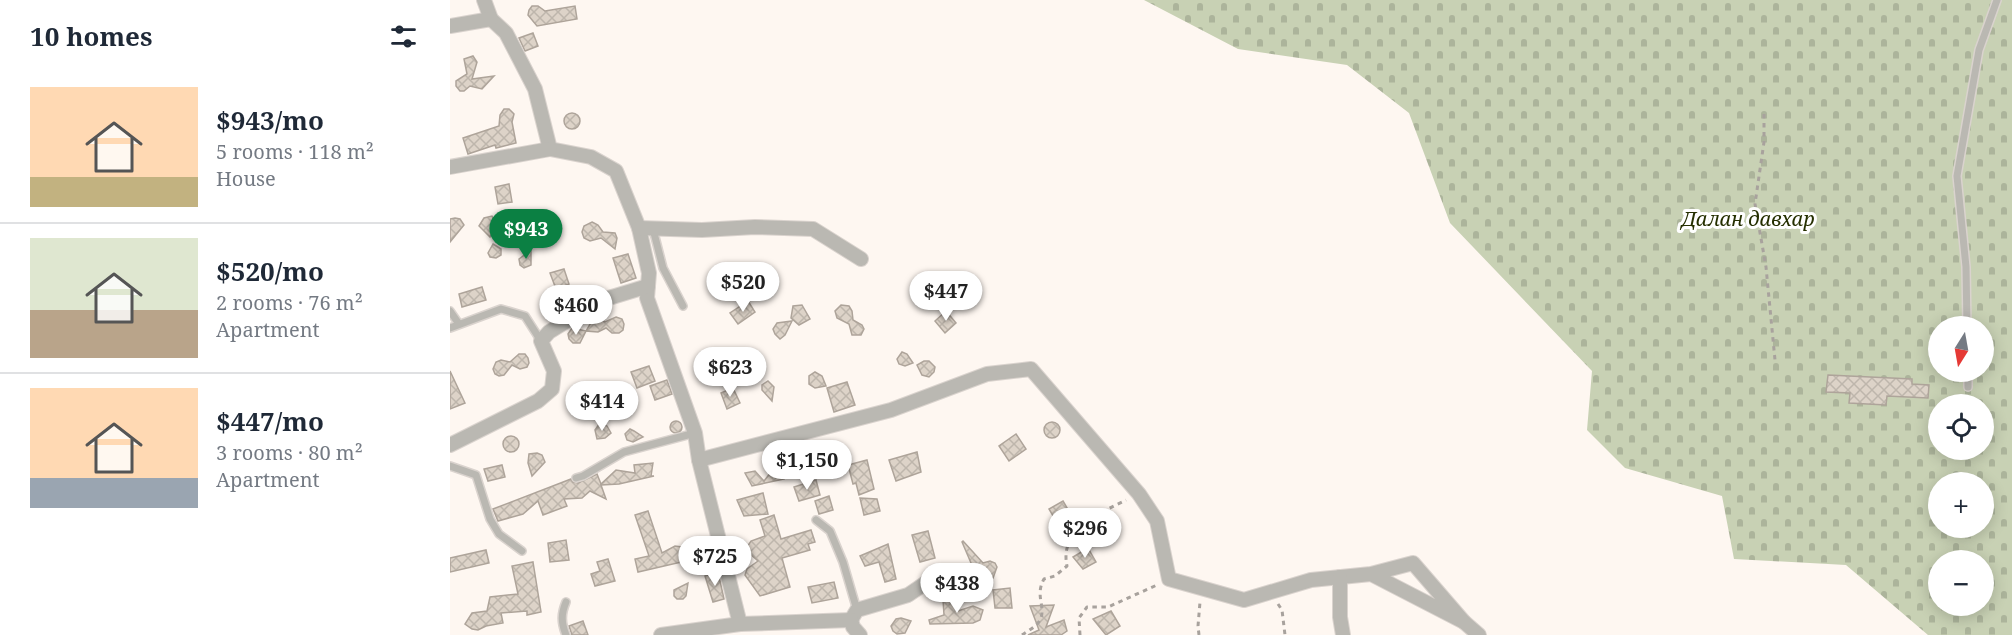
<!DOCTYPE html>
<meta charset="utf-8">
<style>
body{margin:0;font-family:"Noto Serif",serif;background:#f6f6f7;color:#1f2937;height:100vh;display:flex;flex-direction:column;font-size:22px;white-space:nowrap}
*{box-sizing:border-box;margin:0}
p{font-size:20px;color:#747a83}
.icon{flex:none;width:33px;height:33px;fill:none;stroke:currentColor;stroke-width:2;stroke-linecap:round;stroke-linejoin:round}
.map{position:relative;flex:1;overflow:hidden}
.details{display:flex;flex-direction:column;background:#fff;width:450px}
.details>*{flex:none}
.needle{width:39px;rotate:191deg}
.fabs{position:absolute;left:1478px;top:316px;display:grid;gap:12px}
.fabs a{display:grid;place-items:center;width:66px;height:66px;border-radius:50%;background:#fff;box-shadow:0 3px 15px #0003;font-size:30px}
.price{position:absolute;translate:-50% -51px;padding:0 14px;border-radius:21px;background:#fff;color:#222;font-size:20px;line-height:39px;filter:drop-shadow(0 2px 3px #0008)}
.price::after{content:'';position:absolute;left:50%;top:36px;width:18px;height:14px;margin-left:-9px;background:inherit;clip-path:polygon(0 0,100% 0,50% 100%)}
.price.selected{background:#0b8043;color:#fff}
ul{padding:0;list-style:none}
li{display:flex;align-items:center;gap:18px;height:150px;padding:0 30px}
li+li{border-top:2px solid #e0e1e3}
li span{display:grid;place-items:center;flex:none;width:168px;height:120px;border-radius:0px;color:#555}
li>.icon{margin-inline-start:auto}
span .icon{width:72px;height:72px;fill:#fffc;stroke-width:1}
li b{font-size:26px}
h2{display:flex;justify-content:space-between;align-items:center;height:72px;padding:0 30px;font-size:26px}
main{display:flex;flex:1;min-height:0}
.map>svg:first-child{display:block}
.cemetery{fill:url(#cemetery-stones);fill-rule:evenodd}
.building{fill:url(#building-cross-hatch);stroke:#aea49a;stroke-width:1.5}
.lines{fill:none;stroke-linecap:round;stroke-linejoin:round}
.lane-casing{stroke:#dad3ce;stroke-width:10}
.street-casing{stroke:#dad3ce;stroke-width:16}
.path{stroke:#a8a29d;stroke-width:3;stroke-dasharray:4.5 4.5;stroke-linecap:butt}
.lane{stroke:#bab8b2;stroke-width:7}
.street{stroke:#bab8b2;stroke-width:14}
.labels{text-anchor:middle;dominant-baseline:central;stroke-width:6;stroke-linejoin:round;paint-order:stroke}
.park-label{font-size:20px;font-style:italic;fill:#252f00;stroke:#fff}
</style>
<main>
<section class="details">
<h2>10 homes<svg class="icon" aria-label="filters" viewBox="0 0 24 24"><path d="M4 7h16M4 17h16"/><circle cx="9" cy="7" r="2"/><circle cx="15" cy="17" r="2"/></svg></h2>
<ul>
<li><span style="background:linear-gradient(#ffd9b3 75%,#c2b280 0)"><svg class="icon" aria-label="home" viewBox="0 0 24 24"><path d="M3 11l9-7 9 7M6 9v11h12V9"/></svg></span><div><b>$943/mo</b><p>5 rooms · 118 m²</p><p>House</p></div></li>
<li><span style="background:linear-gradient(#dfe7d0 60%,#b9a48a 0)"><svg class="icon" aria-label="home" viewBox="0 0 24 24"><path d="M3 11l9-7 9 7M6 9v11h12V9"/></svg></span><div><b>$520/mo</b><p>2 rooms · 76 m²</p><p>Apartment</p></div></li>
<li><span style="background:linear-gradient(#ffd9b3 75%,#9aa5b1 0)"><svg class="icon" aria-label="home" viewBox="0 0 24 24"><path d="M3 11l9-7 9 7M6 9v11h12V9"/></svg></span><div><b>$447/mo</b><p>3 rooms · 80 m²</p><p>Apartment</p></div></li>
</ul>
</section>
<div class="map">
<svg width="1562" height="635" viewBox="0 0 1562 635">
<defs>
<pattern id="cemetery-stones" width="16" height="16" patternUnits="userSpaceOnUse" patternTransform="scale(1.5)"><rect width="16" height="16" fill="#c8d1b4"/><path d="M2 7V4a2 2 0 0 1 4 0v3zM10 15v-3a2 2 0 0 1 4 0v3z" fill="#acb49b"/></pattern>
<pattern id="building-cross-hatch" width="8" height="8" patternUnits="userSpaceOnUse" patternTransform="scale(1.5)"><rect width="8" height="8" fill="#ddd3c8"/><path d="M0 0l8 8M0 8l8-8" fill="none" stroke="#beb6ac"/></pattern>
</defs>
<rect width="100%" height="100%" fill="#fef7f1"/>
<path class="cemetery" d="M694,0H1562V635H1478L1396,565L1284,559L1272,496L1175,468L1137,430L1142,371L1000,223L959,113L897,65L788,49ZM1488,327H1533V372H1488ZM1488,405H1533V450H1488ZM1488,483H1533V528H1488ZM1488,561H1533V606H1488Z"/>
<g class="building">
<path d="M82,6H88L95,11L125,6L127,19L87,26L78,15L79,10Z"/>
<path d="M83,33L88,46L75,51L69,38Z"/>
<path d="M23,56L27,62L22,79L44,76L32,89L20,86L14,91H10L6,86V81L17,74L14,59Z"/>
<path d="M54,109H59L64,114L62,122L66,143L46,148L45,145L18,154L13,138L49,126L50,115Z"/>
<circle cx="122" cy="121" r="8"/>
<path d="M59,184L62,202L48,204L45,187Z"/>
<path d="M87,211L88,217L97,215L100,226L75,232L70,215Z"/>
<path d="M42,216L47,226L40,237L29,226L34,218Z"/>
<path d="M5,218L10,219L14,225L0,242V219Z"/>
<path d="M142,222L148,225L153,232L165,233L167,238L165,249L151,238L140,241L134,238L132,232L134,226Z"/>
<path d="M43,244L51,249V255L46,258L40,257L38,253Z"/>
<path d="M81,250V265L74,268L70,265L69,259Z"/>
<path d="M178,254L186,278L171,283L163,258Z"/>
<path d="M114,269L119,284L106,289L100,273Z"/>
<path d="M32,287L36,300L12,307L9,294Z"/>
<path d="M108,297L114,310L101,317L94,305Z"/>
<path d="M298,301L305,312L288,324L280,313Z"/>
<path d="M352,305L360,319L349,325L341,318L343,306Z"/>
<path d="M391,305L399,306L402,311L403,320L412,325L414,329L411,335H402L399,324L387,318L385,311Z"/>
<path d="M496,311L506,323L495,333L485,321Z"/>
<path d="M166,317L172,319L174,324L173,330L169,333H162L156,328L148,332L136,331L143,319L148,318L155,322Z"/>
<path d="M342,321L335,335L330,339L325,334L323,329L327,323Z"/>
<path d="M122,328L136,331L130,343H123L119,339L118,334Z"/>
<path d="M452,352L457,354L463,363L455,366L449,364L447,359Z"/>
<path d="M69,354H75L78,358L79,363L77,367L70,369L62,365L54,375L49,376L45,374L43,369L46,362L51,360L60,362Z"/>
<path d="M474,361H479L485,367L484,372L479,377L472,375L467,365Z"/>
<path d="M199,366L205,381L187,388L181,372Z"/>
<path d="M0,371L15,403L0,409Z"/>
<path d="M365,372L372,376L376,386L365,388L359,384V376Z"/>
<path d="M1378,375L1462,379V384L1479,385L1478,398L1437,396L1436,405L1399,403L1400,393L1376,392Z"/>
<path d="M217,380L222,394L205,400L200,386Z"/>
<path d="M318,381L324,387L322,401L312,390V385Z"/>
<path d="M397,382L405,405L384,412L377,388Z"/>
<path d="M151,385L157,399L135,407L129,392Z"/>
<path d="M283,388L290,403L277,409L271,393Z"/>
<circle cx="226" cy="427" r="6"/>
<circle cx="602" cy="430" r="8"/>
<path d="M150,423L157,426L161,433L155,438L147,439L145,430Z"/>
<path d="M180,429L184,431L193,437L183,442L177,440L175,434Z"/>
<path d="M566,434L576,449L559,461L549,446Z"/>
<circle cx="61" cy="444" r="8"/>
<path d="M467,452L471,472L446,481L439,460Z"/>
<path d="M87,453L92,455L95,462L82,476L78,463L79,454Z"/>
<path d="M417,460L424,489L409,495L406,483L403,484L398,465Z"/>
<path d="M203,463L201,476H204L169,484L151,485L156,499L140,491L132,498L114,499L117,506L93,515L88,501L73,514L48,521L43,509L121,479L123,482L128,483L147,474L151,484L166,470L185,473L184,465Z"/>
<path d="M52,465L55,477L38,481L34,469Z"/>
<path d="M328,469L332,473L334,479L302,486L295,473L305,471L314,481L322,471Z"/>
<path d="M366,480L370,495L349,501L344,487Z"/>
<path d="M313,493L318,514L294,516L287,500Z"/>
<path d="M379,496L383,510L369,514L365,501Z"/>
<path d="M410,498L427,499L430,511L414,515Z"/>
<path d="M613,501L620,513L606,521L599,509Z"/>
<path d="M198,511L212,553L225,546L232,547L235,552L236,561L188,572L185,559L199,556L185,515Z"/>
<path d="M324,515L331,539L361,530L365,542L358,544L360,550L332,558L340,587L310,596L295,575L297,569L308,561L298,552L297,547L301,541L315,536L310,520Z"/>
<path d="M478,531L485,558L470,562L462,535Z"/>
<path d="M116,540L119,560L100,562L98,543Z"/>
<path d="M513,541L533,563L540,561L545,563L547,567L543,578L518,584L524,570L512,542Z"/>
<path d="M438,544L446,579L435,582L429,562L415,566L410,556Z"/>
<path d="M638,548L646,562L633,569L623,557Z"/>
<path d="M36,550L39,563L0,572V558Z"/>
<path d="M158,559L165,581L145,586L141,574L150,571L147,562Z"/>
<path d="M83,562L91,612L77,615V611L51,613L53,623L36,626L28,630L22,629L15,624L22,613L37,611L40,597L68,594L62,566Z"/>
<path d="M268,572L274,599L263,602L255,576Z"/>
<path d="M384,582L388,598L362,603L358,587Z"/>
<path d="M238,583L236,596L233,599H227L224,596V590Z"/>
<path d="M560,588L562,608H545L543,590Z"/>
<path d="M507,598L508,611L523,606L533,610L530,620L523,623L480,624L479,620L494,615L493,600Z"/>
<path d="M604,605L596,627L614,620L617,631L611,635H578L589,630L580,606Z"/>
<path d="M661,611L670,626L656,635L643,619Z"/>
<path d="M451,618L461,621L455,633L447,634L443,631L441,626L446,619Z"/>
<path d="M133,621L138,635H122L119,626Z"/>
</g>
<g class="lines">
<g class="lane-casing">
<g id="lane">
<path d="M203,229L213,268L233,306"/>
<path d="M0,311L9,324"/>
<path d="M1517,327L1516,267L1507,176L1529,50L1547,0"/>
<path d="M0,328L51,309L75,316L91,341"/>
<path d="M1518,372V387"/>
<path d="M0,466L26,475L40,519L49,534L72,551"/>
<path d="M126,478L133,476L174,452L245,433"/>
<path d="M366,520L380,531L393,562L407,610"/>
<path d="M116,635C111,622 111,614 116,602"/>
</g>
</g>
<g class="street-casing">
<g id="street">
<path d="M34,0L41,19L56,33L85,89L100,149L141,157L166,171L189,228L199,273L197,298L245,433L249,460L290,624"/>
<path d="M0,26L41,19"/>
<path d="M0,167L100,149"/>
<path d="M189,228L252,230L305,227L363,229L411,259"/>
<path d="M0,445L88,401L102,389L104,371L91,341L99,332L149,301L198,286"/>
<path d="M249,460L441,410L537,374L581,369L689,494L707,521L719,579L794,600L861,580L921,574L1014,622L963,563L921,574"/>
<path d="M890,577V617L893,635"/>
<path d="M401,620L407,610L458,595L480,580"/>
<path d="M1014,622L1029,635"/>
<path d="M211,635L290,624L401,620L403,627L410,635"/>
</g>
</g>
<g class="path">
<path d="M1314,114V142L1305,204L1316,267L1325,360"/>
<path d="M828,604L832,610L835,635"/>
<path d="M572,635C579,630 588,626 591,618C595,605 585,595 594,579L605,576L617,566C609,529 650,513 676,500"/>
<path d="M630,635L629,618L637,607H658L707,585"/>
<path d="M749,635L748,626L750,602"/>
</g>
<use href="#lane" class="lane"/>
<use href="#street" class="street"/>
</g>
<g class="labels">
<g class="park-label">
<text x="1298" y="218">Далан давхар</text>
</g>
</g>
</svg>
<div class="fabs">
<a><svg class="needle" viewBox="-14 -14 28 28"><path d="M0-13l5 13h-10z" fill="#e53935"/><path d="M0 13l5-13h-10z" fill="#747a83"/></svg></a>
<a><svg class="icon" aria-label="locate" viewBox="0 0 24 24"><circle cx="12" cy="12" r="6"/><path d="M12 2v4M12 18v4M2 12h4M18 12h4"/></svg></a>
<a>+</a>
<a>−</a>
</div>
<b class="price selected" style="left:76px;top:260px">$943</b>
<b class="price" style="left:293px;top:313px">$520</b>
<b class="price" style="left:496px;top:322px">$447</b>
<b class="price" style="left:126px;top:336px">$460</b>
<b class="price" style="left:280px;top:398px">$623</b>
<b class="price" style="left:152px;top:432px">$414</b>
<b class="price" style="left:357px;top:491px">$1,150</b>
<b class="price" style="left:635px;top:559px">$296</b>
<b class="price" style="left:265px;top:587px">$725</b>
<b class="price" style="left:507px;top:614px">$438</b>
</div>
</main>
